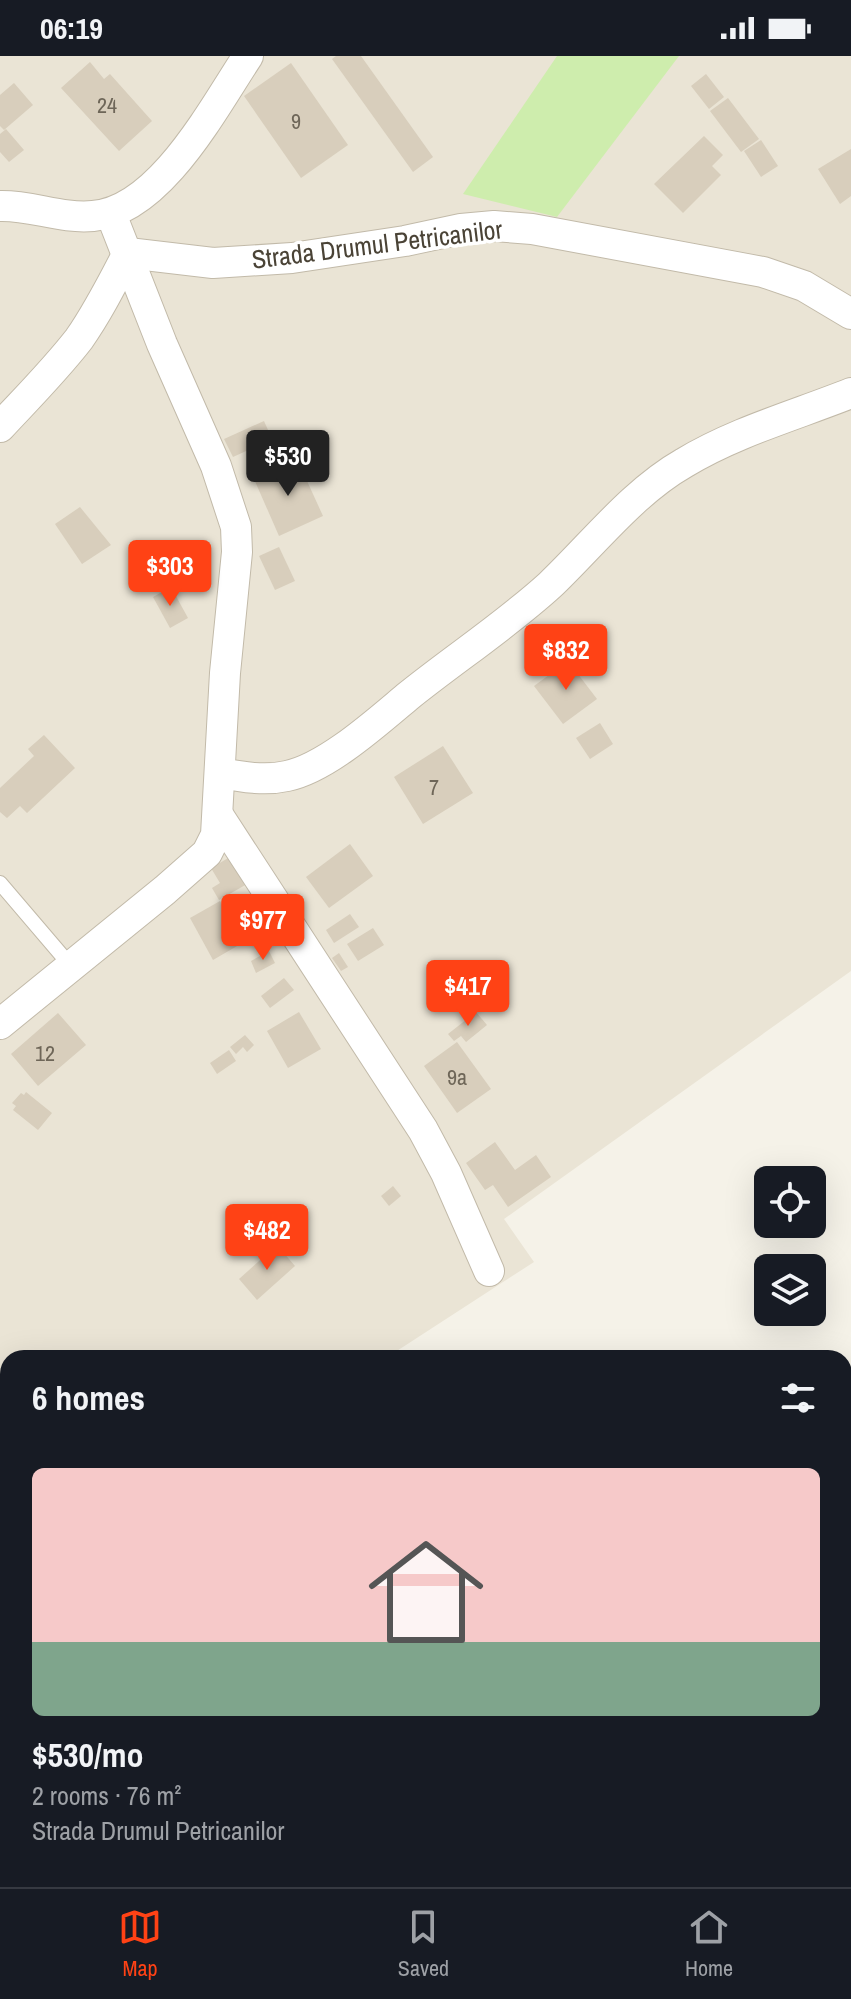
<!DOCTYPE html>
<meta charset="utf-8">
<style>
body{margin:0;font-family:"Archivo Narrow",sans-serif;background:#242831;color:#f1f3f6;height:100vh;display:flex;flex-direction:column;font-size:30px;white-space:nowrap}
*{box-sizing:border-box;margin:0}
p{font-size:26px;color:#9ea1a6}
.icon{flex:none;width:44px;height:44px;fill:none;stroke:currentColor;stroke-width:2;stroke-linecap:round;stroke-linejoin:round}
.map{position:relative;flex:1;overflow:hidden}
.panel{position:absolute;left:0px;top:1294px;width:852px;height:538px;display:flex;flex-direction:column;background:#171b24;border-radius:24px 24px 0 0;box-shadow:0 8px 32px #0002}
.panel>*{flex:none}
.buttons{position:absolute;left:754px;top:1110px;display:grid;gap:16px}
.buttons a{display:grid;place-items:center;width:72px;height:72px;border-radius:12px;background:#171b24;box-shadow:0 8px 32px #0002;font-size:40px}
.price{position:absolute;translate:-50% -68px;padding:0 18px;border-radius:8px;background:#ff4215;color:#fff;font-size:26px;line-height:52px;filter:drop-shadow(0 2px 4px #0008)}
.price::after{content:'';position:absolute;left:50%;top:48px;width:24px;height:18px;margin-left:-12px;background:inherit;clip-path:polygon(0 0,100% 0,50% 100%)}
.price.on{background:#222;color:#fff}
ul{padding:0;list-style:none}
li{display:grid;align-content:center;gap:16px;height:424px;padding:0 32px}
li span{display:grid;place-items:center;height:248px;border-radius:12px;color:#555}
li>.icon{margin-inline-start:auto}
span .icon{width:144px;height:144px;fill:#fffc;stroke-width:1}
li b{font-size:34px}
h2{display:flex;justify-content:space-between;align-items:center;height:96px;padding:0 32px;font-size:34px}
.status{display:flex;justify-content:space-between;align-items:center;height:56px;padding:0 40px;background:#171b24;direction:ltr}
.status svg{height:22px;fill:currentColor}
.tab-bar{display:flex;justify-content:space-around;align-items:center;height:112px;border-top:2px solid #363941;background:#171b24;font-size:22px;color:#9ea1a6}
.tab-bar a{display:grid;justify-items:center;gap:4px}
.tab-bar .on{color:#ff4215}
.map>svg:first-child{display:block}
.residential{fill:#eae4d5}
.green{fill:#ceedad}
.building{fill:#d8cebc}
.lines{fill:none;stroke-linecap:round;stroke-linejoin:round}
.service-casing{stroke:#c2baa9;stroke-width:16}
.minor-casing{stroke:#c2baa9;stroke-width:32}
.service{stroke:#fff;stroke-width:14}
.minor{stroke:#fff;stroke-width:30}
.labels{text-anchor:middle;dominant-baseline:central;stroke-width:7;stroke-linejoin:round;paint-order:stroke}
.number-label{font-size:22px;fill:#6e6658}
.street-label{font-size:26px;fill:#4a4336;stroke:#fff}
</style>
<div class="status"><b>06:19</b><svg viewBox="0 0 49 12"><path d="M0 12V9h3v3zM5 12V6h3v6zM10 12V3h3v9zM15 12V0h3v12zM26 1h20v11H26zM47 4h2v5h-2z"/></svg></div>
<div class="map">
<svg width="851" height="1831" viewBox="0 0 851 1831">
<rect width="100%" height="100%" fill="#f5f2e8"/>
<path class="residential" d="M0,0H851V915L504,1163L534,1206L386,1302H8V1573L0,1579Z"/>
<path class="green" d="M557,0H679L557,161L463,138Z"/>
<g class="building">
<path d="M336,0H361L433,101L413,116L332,3Z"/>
<path d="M90,6L104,23L110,18L152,65L119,95L61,32Z"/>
<path d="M291,7L348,89L301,122L244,40Z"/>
<path d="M706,18L724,41L709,53L691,30Z"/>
<path d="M14,27L33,49L4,74L0,70V39Z"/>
<path d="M728,42L759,83L741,96L710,55Z"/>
<path d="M6,73L24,94L9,106L0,96V78Z"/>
<path d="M704,80L723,99L712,110L721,119L683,157L654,128Z"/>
<path d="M761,84L778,110L761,121L744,95Z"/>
<path d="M851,93V140L840,148L818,113Z"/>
<path d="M264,365L272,383L233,401L224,383Z"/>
<path d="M297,403L323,460L279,480L254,423Z"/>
<path d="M80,451L111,489L82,508L55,468Z"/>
<path d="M279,491L295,525L275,534L259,500Z"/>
<path d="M171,531L188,562L170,572L153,541Z"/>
<path d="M568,605L597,643L563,668L534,630Z"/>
<path d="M600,667L613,688L590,703L576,682Z"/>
<path d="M44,679L75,712L27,757L20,750L7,762L0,756V732L34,700L28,693Z"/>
<path d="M443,690L473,737L423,768L394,721Z"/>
<path d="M350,788L373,820L329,852L306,821Z"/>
<path d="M230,801L247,828L219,844L212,832L220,827L211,812Z"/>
<path d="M220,845L244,886L213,904L190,862Z"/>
<path d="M350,858L359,871L334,887L326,874Z"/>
<path d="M373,872L384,889L358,905L347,888Z"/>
<path d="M269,895L275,907L256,917L251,905Z"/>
<path d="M339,897L348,911L341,915L332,902Z"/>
<path d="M284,922L294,934L270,952L261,940Z"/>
<path d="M299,956L321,993L288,1012L267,975Z"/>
<path d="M476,956L487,969L466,986L461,980L454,985L448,978Z"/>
<path d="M58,957L86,989L38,1030L11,998Z"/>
<path d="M245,979L254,989L247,996L243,991L236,998L230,991Z"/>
<path d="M457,986L491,1033L457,1057L424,1010Z"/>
<path d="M229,994L236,1005L217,1018L210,1007Z"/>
<path d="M26,1036L52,1057L38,1074L13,1054L16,1050L12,1047L21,1037L24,1039Z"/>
<path d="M495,1086L515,1114L536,1099L551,1121L508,1151L493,1129L485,1134L466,1107Z"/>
<path d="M393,1130L401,1140L389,1150L381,1140Z"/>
<path d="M277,1189L295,1210L257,1244L239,1223Z"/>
</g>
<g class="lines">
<g class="service-casing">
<path id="service" d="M0,827L70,909"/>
</g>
<g class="minor-casing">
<g id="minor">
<path d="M0,150C31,149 61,163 93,160C160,155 214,51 248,0"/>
<path d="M0,371C27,342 55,314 79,283C98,256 113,226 128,197L213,207L292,202L405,185L461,173L494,170L532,173L763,216L804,230L851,258"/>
<path d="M220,717C242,721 265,725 287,720C326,712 376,667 407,641C454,603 505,570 550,529C592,489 633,436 684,407C735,376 796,359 851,337"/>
<path d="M218,759L423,1074L446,1117L489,1215"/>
<path d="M0,968L165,834L207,797L216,779L225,617L237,496L236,471L216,410L162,288L111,158"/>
</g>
</g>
<use href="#service" class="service"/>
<use href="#minor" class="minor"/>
</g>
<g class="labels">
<g class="number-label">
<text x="107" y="49">24</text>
<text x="296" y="65">9</text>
<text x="434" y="731">7</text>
<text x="45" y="997">12</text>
<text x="457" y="1021">9a</text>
</g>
<g class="street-label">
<text transform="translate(377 188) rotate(-7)">Strada Drumul Petricanilor</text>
</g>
</g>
</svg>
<div class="buttons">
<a><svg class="icon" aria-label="locate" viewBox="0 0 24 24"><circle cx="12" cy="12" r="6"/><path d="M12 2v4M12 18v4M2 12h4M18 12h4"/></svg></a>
<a><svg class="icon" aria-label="layers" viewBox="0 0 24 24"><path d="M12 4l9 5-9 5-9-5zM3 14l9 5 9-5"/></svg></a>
</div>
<b class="price on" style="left:288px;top:442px">$530</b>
<b class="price" style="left:170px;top:552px">$303</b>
<b class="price" style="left:566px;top:636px">$832</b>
<b class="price" style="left:263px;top:906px">$977</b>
<b class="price" style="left:468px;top:972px">$417</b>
<b class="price" style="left:267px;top:1216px">$482</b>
<section class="panel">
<h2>6 homes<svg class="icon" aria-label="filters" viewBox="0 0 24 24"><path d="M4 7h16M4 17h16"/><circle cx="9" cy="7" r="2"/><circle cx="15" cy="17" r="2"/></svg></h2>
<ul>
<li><span style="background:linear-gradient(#f6c9c9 70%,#7fa58c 0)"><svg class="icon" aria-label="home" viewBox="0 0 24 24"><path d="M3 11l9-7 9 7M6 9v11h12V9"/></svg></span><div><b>$530/mo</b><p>2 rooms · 76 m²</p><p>Strada Drumul Petricanilor</p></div></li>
</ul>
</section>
</div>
<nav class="tab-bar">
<a class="on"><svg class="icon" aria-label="map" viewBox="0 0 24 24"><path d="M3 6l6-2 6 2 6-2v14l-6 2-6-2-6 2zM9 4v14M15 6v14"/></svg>Map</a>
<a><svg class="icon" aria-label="saved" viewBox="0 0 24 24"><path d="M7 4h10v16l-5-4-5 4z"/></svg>Saved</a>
<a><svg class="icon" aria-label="home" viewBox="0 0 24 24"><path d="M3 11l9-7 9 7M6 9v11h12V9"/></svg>Home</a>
</nav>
